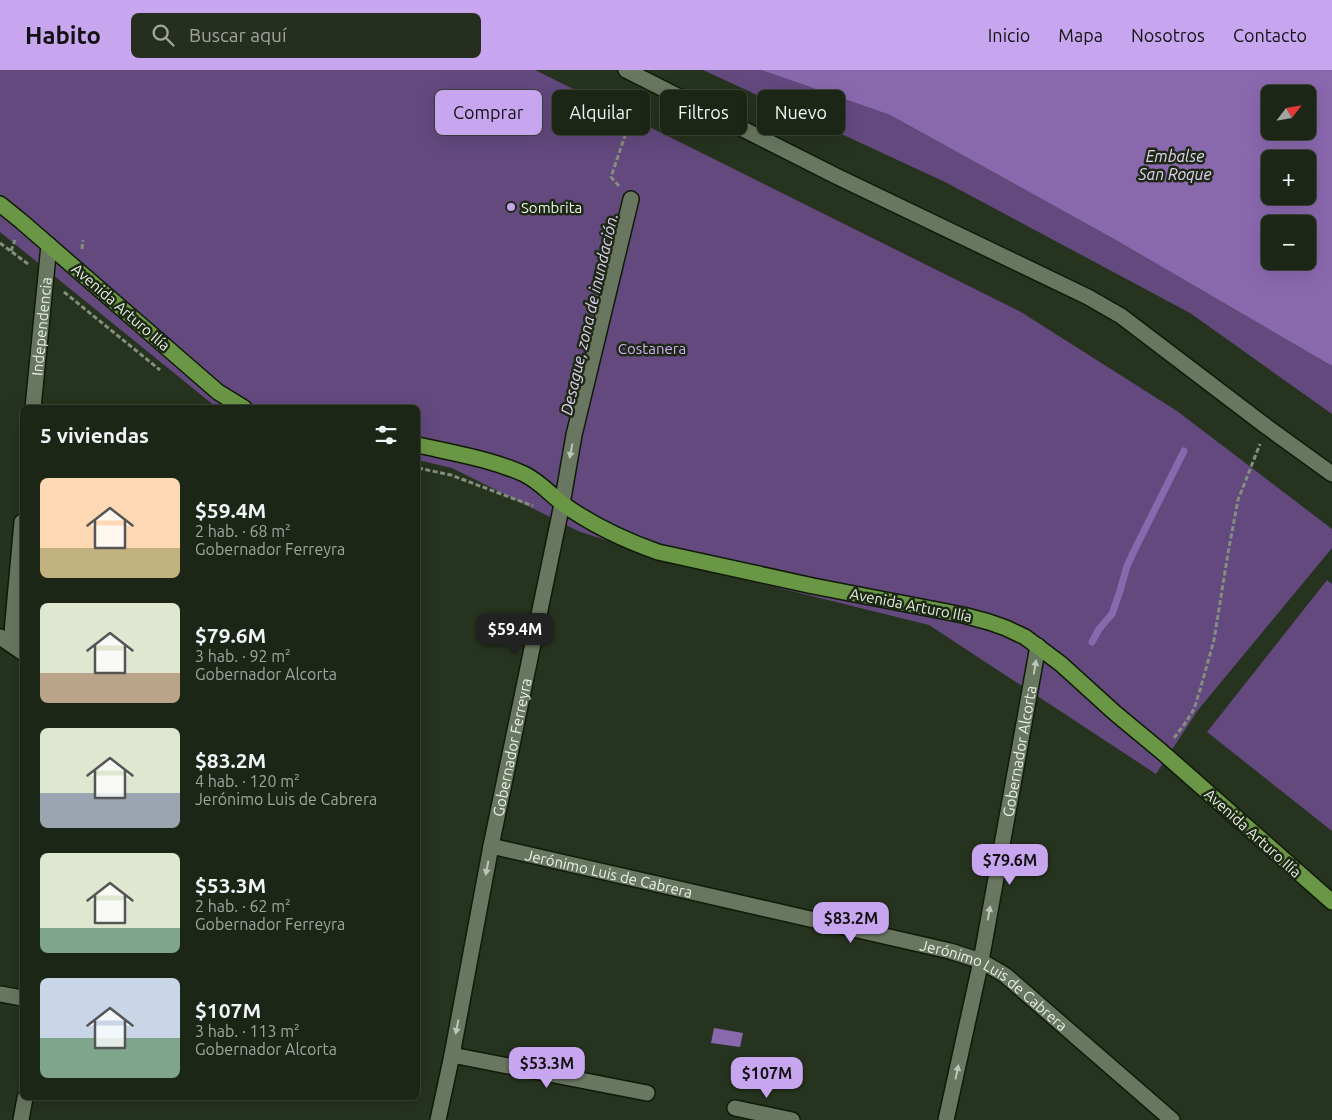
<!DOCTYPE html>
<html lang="es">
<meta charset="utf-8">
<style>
body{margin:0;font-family:Ubuntu,sans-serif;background:#252e1f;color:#f1f3f6;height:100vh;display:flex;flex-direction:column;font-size:19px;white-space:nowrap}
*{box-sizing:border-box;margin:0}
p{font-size:16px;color:#a0a5a1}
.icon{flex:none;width:28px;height:28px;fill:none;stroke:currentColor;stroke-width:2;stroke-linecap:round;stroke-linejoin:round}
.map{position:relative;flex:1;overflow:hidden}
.details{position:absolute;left:20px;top:335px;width:400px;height:695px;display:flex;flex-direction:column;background:#1c2616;border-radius:8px;box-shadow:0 5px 20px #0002,0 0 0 1px #3a4335}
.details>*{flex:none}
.top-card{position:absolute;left:435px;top:20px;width:475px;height:45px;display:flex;gap:10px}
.needle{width:32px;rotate:59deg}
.controls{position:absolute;left:1261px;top:15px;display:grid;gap:10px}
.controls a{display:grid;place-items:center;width:55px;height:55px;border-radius:8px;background:#1c2616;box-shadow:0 5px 20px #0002,0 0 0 1px #3a4335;font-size:25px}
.price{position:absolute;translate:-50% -42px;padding:0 11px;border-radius:10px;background:#c8a6ef;color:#111;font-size:16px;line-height:32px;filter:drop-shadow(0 1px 2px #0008)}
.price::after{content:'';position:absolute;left:50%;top:30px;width:15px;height:11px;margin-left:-8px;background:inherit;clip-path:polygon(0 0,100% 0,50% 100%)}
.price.active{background:#222;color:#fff}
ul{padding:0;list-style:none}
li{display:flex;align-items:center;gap:15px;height:125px;padding:0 20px}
li span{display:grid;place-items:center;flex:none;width:140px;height:100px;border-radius:8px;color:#555}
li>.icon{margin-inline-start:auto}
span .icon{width:60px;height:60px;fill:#fffc;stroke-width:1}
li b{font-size:21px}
h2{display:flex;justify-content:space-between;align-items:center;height:60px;padding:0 20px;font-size:21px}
.pill{padding:0 18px;border-radius:8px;background:#1c2616;box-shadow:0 5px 20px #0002,0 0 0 1px #3a4335;font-size:18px;line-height:45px}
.pill.active{background:#c8a6ef;color:#111}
header{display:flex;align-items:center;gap:30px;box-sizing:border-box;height:70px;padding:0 25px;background:#c8a6ef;color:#111}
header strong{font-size:24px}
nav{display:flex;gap:28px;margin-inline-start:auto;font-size:18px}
.search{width:350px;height:45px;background:#252e1f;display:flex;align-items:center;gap:12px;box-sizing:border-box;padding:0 18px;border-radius:8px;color:#a0a5a1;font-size:19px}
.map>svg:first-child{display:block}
.green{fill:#63497e}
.water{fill:#8a68ae;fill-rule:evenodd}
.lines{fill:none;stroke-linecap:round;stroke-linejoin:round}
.stream{stroke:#8a68ae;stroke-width:7}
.minor-casing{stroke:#0f1a07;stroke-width:18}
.major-casing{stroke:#0f1a07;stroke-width:18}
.path{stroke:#838e7c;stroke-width:3;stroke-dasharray:5 2.5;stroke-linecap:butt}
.minor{stroke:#697760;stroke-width:15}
.major{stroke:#6a9745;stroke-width:15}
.oneway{fill:#bcc7b6}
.poi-dot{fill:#c8a6ef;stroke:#1d2915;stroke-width:2}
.labels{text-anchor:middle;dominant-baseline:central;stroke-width:5;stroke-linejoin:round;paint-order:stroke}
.poi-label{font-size:15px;fill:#e9f2e4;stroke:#1d2915;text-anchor:start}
.street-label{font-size:15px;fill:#e9f2e4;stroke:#1d2915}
.park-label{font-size:15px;fill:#d3affc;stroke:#1d2915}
.water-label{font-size:16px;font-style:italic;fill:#e4d2f9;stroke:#1d2915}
</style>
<header>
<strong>Habito</strong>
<div class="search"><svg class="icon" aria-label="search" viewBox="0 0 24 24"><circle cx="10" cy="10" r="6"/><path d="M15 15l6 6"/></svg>Buscar aquí</div>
<nav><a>Inicio</a><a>Mapa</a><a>Nosotros</a><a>Contacto</a></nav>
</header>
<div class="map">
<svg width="1332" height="1050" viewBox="0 0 1332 1050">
<rect width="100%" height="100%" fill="#26331e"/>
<g class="green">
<path d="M0,0H535L1021,242L1177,341L1332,459V478L1198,640L1156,704L929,555L726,505L657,487L578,461L452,398L418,390V338L216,337L0,162Z"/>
<path d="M703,0H761L890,45L1114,169L1332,296V344L1190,243L945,112Z"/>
<path d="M1327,510L1332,514V761L1207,662Z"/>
</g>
<g class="water">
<path d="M761,0H1332V296L1114,169L890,45ZM1270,24H1308V61H1270ZM1270,89H1308V126H1270ZM1270,154H1308V191H1270Z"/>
<path d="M714,958L743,963L740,977L711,973Z"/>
</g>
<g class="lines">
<path class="stream" d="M1092,572L1099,559L1112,544L1120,521L1127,496L1134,481L1184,381"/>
<g class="minor-casing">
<g id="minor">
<path d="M626,0L836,106L1088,227L1121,246L1267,357L1332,404"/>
<path id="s1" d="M33,338L49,175"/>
<path d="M0,567L22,582"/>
<path d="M11,574L22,452"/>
<path id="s2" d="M491,776L950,881L981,891L1005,905L1172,1050"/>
<path d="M0,924L22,928"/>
<path d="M452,985L647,1023"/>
<path d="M735,1038L792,1050"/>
<path d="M21,1050L25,1028"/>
<path id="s3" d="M438,1050L452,985L491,776L562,434L574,365L631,129"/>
<path id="s4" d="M946,1050L981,891L1038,576"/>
</g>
</g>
<g class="major-casing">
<g id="major">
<path d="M0,134L21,151L218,322L244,338"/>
<path d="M418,375C453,383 491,389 524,404C539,411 550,424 563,434C592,455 624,470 658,482L813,516L963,545L989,552L1006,558L1025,567L1061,594L1115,643L1162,682L1332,832"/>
</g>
</g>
<g class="path">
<path d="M619,116L611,107L638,27"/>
<path d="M0,173L28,194"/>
<path d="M82,179L83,170"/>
<path d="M11,181L15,170"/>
<path d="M64,222L160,300"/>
<path d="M418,398L451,405L533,436"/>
<path d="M1174,668L1186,652L1194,639L1200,620L1214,570L1228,483L1238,430L1260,374"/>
</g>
<use href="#minor" class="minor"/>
<use href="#major" class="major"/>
</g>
<defs><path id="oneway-solid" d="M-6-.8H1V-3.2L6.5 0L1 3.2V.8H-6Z" transform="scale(1.25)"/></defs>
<g class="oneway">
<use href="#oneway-solid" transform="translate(571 381) rotate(101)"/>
<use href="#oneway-solid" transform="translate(1035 597) rotate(-80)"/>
<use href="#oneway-solid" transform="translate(487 798) rotate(101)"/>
<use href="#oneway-solid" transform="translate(989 843) rotate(-80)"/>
<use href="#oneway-solid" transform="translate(457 957) rotate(101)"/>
<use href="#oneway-solid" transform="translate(957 1002) rotate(-78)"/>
</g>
<circle class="poi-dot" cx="511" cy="137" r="5"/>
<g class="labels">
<g class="poi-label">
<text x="521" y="137">Sombrita</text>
</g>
<g class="street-label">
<text transform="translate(121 237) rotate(41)">Avenida Arturo Ilía</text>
<text stroke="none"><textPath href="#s1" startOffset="82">Independencia</textPath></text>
<text transform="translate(911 535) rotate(11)">Avenida Arturo Ilía</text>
<text stroke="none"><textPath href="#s3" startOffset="380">Gobernador Ferreyra</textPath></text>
<text stroke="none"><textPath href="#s4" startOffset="376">Gobernador Alcorta</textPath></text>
<text transform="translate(1253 763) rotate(42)">Avenida Arturo Ilía</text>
<text stroke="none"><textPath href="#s2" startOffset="121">Jerónimo Luis de Cabrera</textPath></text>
<text stroke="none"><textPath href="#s2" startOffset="526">Jerónimo Luis de Cabrera</textPath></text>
</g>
<g class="park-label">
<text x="652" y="278">Costanera</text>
</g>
<g class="water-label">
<text x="1175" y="86">Embalse<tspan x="1175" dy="18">San Roque</tspan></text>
<text transform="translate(589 244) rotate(-77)">Desague, zona de inundación.</text>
</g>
</g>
</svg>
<div class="controls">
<a><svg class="needle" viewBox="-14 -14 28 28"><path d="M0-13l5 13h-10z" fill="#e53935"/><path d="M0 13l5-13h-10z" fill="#a0a5a1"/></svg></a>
<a>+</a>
<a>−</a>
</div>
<b class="price active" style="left:515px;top:585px">$59.4M</b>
<b class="price" style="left:1010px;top:816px">$79.6M</b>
<b class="price" style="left:851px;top:874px">$83.2M</b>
<b class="price" style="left:547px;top:1019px">$53.3M</b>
<b class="price" style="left:767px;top:1029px">$107M</b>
<div class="top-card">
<a class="pill active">Comprar</a>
<a class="pill">Alquilar</a>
<a class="pill">Filtros</a>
<a class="pill">Nuevo</a>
</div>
<section class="details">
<h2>5 viviendas<svg class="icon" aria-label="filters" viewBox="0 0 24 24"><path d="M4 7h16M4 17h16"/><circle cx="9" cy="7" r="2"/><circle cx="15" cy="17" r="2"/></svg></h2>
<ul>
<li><span style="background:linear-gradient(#ffd9b3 70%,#c2b280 0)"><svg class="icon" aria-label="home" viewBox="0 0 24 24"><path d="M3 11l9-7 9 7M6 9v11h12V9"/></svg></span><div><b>$59.4M</b><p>2 hab. · 68 m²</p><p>Gobernador Ferreyra</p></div></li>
<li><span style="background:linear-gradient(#dfe7d0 70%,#b9a48a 0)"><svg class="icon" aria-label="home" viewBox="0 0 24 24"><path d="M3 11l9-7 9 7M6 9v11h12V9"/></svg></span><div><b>$79.6M</b><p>3 hab. · 92 m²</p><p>Gobernador Alcorta</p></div></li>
<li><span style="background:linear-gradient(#dfe7d0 65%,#9aa5b1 0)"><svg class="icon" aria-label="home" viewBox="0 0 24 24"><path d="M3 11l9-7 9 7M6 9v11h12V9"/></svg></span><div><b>$83.2M</b><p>4 hab. · 120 m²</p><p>Jerónimo Luis de Cabrera</p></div></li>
<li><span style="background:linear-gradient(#dfe7d0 75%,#7fa58c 0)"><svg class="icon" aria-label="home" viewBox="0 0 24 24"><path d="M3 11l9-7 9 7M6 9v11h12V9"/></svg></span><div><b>$53.3M</b><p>2 hab. · 62 m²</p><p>Gobernador Ferreyra</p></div></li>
<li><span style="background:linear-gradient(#c9d6e8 60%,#7fa58c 0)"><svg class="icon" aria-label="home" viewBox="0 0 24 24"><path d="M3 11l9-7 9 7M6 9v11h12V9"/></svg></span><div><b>$107M</b><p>3 hab. · 113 m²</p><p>Gobernador Alcorta</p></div></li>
</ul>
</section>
</div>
